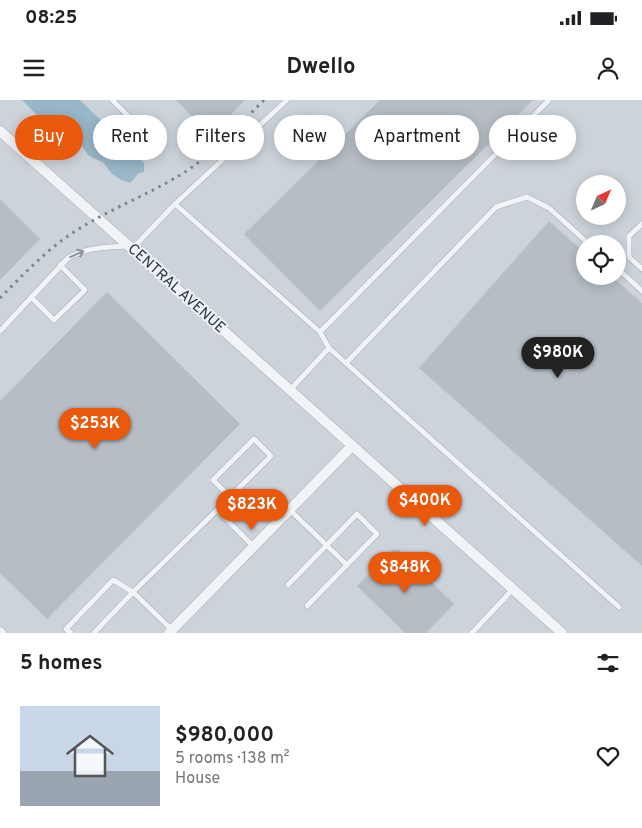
<!DOCTYPE html>
<meta charset="utf-8">
<style>
body{margin:0;font-family:Overpass,sans-serif;background:#f6f6f6;color:#202124;height:100vh;display:flex;flex-direction:column;font-size:19px;white-space:nowrap}
*{box-sizing:border-box;margin:0}
p{font-size:16px;color:#757577}
.icon{flex:none;width:28px;height:28px;fill:none;stroke:currentColor;stroke-width:2;stroke-linecap:round;stroke-linejoin:round}
.map{position:relative;height:533px;overflow:hidden}
.side{display:flex;flex-direction:column;background:#fff;flex:1}
.side>*{flex:none}
.top-card{position:absolute;left:15px;top:15px;width:612px;height:45px;display:flex;gap:10px}
.needle{width:32px;rotate:44deg}
.fabs{position:absolute;left:576px;top:75px;display:grid;gap:10px}
.fabs a{display:grid;place-items:center;width:50px;height:50px;border-radius:50%;background:#fff;box-shadow:0 2px 12px #0003;font-size:25px}
.price{position:absolute;translate:-50% -42px;padding:0 11px;border-radius:18px;background:#ea580c;color:#fff;font-size:16px;line-height:32px;filter:drop-shadow(0 1px 2px #0008)}
.price::after{content:'';position:absolute;left:50%;top:30px;width:15px;height:11px;margin-left:-8px;background:inherit;clip-path:polygon(0 0,100% 0,50% 100%)}
.price.selected{background:#222;color:#fff}
ul{padding:0;list-style:none}
li{display:flex;align-items:center;gap:15px;height:125px;padding:0 20px}
li span{display:grid;place-items:center;flex:none;width:140px;height:100px;border-radius:0px;color:#555}
li>.icon{margin-inline-start:auto}
span .icon{width:60px;height:60px;fill:#fffc;stroke-width:1}
li b{font-size:21px}
h2{display:flex;justify-content:space-between;align-items:center;height:60px;padding:0 20px;font-size:21px}
.chip{padding:0 18px;border-radius:22px;background:#fff;box-shadow:0 2px 12px #0003;font-size:18px;line-height:45px}
.chip.selected{background:#ea580c;color:#fff}
.status{display:flex;justify-content:space-between;align-items:center;height:35px;padding:0 25px;background:#fff;direction:ltr}
.status svg{height:14px;fill:currentColor}
header{display:flex;justify-content:space-between;align-items:center;height:65px;padding:0 20px;background:#fff;font-size:22px;font-weight:700}
.map>svg:first-child{display:block}
.built{fill:#ccd3da;fill-rule:evenodd}
.water{fill:#99b7c8}
.building{fill:#b6bdc5}
.lines{fill:none;stroke-linecap:round;stroke-linejoin:round}
.lane-casing{stroke:#a3abb2;stroke-width:6}
.street-casing{stroke:#a3abb2;stroke-width:11}
.lane{stroke:#f1f4f6;stroke-width:5}
.street{stroke:#f1f4f6;stroke-width:10}
.rail{stroke:#788592;stroke-width:3;stroke-dasharray:2.5 5;stroke-linecap:butt}
.oneway{stroke:#8c949a}
.labels{text-anchor:middle;dominant-baseline:central;stroke-width:4;stroke-linejoin:round;paint-order:stroke}
.street-label{font-size:15px;fill:#27333f;stroke:#eef2f6}
</style>
<div class="status"><b>08:25</b><svg viewBox="0 0 49 12"><path d="M0 12V9h3v3zM5 12V6h3v6zM10 12V3h3v9zM15 12V0h3v12zM26 1h20v11H26zM47 4h2v5h-2z"/></svg></div>
<header><svg class="icon" aria-label="menu" viewBox="0 0 24 24"><path d="M4 6h16M4 12h16M4 18h16"/></svg>Dwello<svg class="icon" aria-label="person" viewBox="0 0 24 24"><circle cx="12" cy="8" r="4"/><path d="M4 21q1-7 8-7t8 7"/></svg></header>
<div class="map">
<svg width="642" height="533" viewBox="0 0 642 533">
<rect width="100%" height="100%" fill="#dee3e8"/>
<path class="built" d="M0,0H642V533H0ZM585,84H618V116H585ZM585,144H618V176H585Z"/>
<path class="water" d="M22,0H80L144,63V72L139,73L130,83L121,80L111,73L104,63L89,56L81,45L72,40L67,33C48,29 35,12 22,0Z"/>
<g class="building">
<path d="M176,0H245L213,33H208Z"/>
<path d="M380,0H533L320,211L244,134Z"/>
<path d="M0,99L40,139L0,180Z"/>
<path d="M549,121L585,153V176H611L642,203V466L419,268Z"/>
<path d="M107,192L240,324L47,519L0,473V301Z"/>
<path d="M392,450H399L454,504L426,533H405L357,486Z"/>
</g>
<g class="lines">
<g class="lane-casing">
<g id="lane">
<path d="M112,0L152,39"/>
<path d="M175,104L287,0"/>
<path d="M642,124L629,136V157L642,169"/>
<path d="M132,149L175,104L320,232L329,248L290,290"/>
<path d="M618,169L642,191"/>
<path d="M31,197L54,220L85,190L60,165"/>
<path d="M0,231L68,158C87,147 106,147 128,146"/>
<path d="M320,232L549,0"/>
<path d="M329,248L619,507"/>
<path d="M346,263L496,107L527,97L549,108L589,144"/>
<path d="M230,397L213,380L254,339L271,356L217,410L253,446"/>
<path d="M290,410L347,465"/>
<path d="M288,485L357,414L377,434L307,506"/>
<path d="M172,530L133,492L217,410"/>
<path d="M71,533L66,529L113,480L133,492L94,533"/>
<path d="M472,533L513,489"/>
</g>
</g>
<g class="street-casing">
<g id="street">
<path d="M0,31L562,533"/>
<path d="M0,532L1,533"/>
<path d="M169,533L352,346"/>
</g>
</g>
<use href="#lane" class="lane"/>
<use href="#street" class="street"/>
<path class="rail" d="M0,198C24,174 48,148 77,130C112,108 150,94 185,72C215,52 239,25 264,0"/>
</g>
<defs><path id="oneway-shaft" d="M-6 0H5M1.5-3L5.5 0L1.5 3" fill="none" stroke-width="1.6" stroke-linecap="round" stroke-linejoin="round" transform="scale(1.25)"/></defs>
<use class="oneway" href="#oneway-shaft" transform="translate(77 154) rotate(-24)"/>
<g class="labels">
<g class="street-label">
<text transform="translate(176 189) rotate(42)">CENTRAL AVENUE</text>
</g>
</g>
</svg>
<div class="fabs">
<a><svg class="needle" viewBox="-14 -14 28 28"><path d="M0-13l5 13h-10z" fill="#e53935"/><path d="M0 13l5-13h-10z" fill="#757577"/></svg></a>
<a><svg class="icon" aria-label="locate" viewBox="0 0 24 24"><circle cx="12" cy="12" r="6"/><path d="M12 2v4M12 18v4M2 12h4M18 12h4"/></svg></a>
</div>
<b class="price selected" style="left:558px;top:279px">$980K</b>
<b class="price" style="left:95px;top:350px">$253K</b>
<b class="price" style="left:425px;top:427px">$400K</b>
<b class="price" style="left:252px;top:431px">$823K</b>
<b class="price" style="left:405px;top:494px">$848K</b>
<div class="top-card">
<a class="chip selected">Buy</a>
<a class="chip">Rent</a>
<a class="chip">Filters</a>
<a class="chip">New</a>
<a class="chip">Apartment</a>
<a class="chip">House</a>
</div>
</div>
<section class="side">
<h2>5 homes<svg class="icon" aria-label="filters" viewBox="0 0 24 24"><path d="M4 7h16M4 17h16"/><circle cx="9" cy="7" r="2"/><circle cx="15" cy="17" r="2"/></svg></h2>
<ul>
<li><span style="background:linear-gradient(#c9d6e8 65%,#9aa5b1 0)"><svg class="icon" aria-label="home" viewBox="0 0 24 24"><path d="M3 11l9-7 9 7M6 9v11h12V9"/></svg></span><div><b>$980,000</b><p>5 rooms · 138 m²</p><p>House</p></div><svg class="icon" aria-label="heart" viewBox="0 0 24 24"><path d="M12 20l-8-8c-3-5 5-10 8-4 3-6 11-1 8 4z"/></svg></li>
</ul>
</section>
